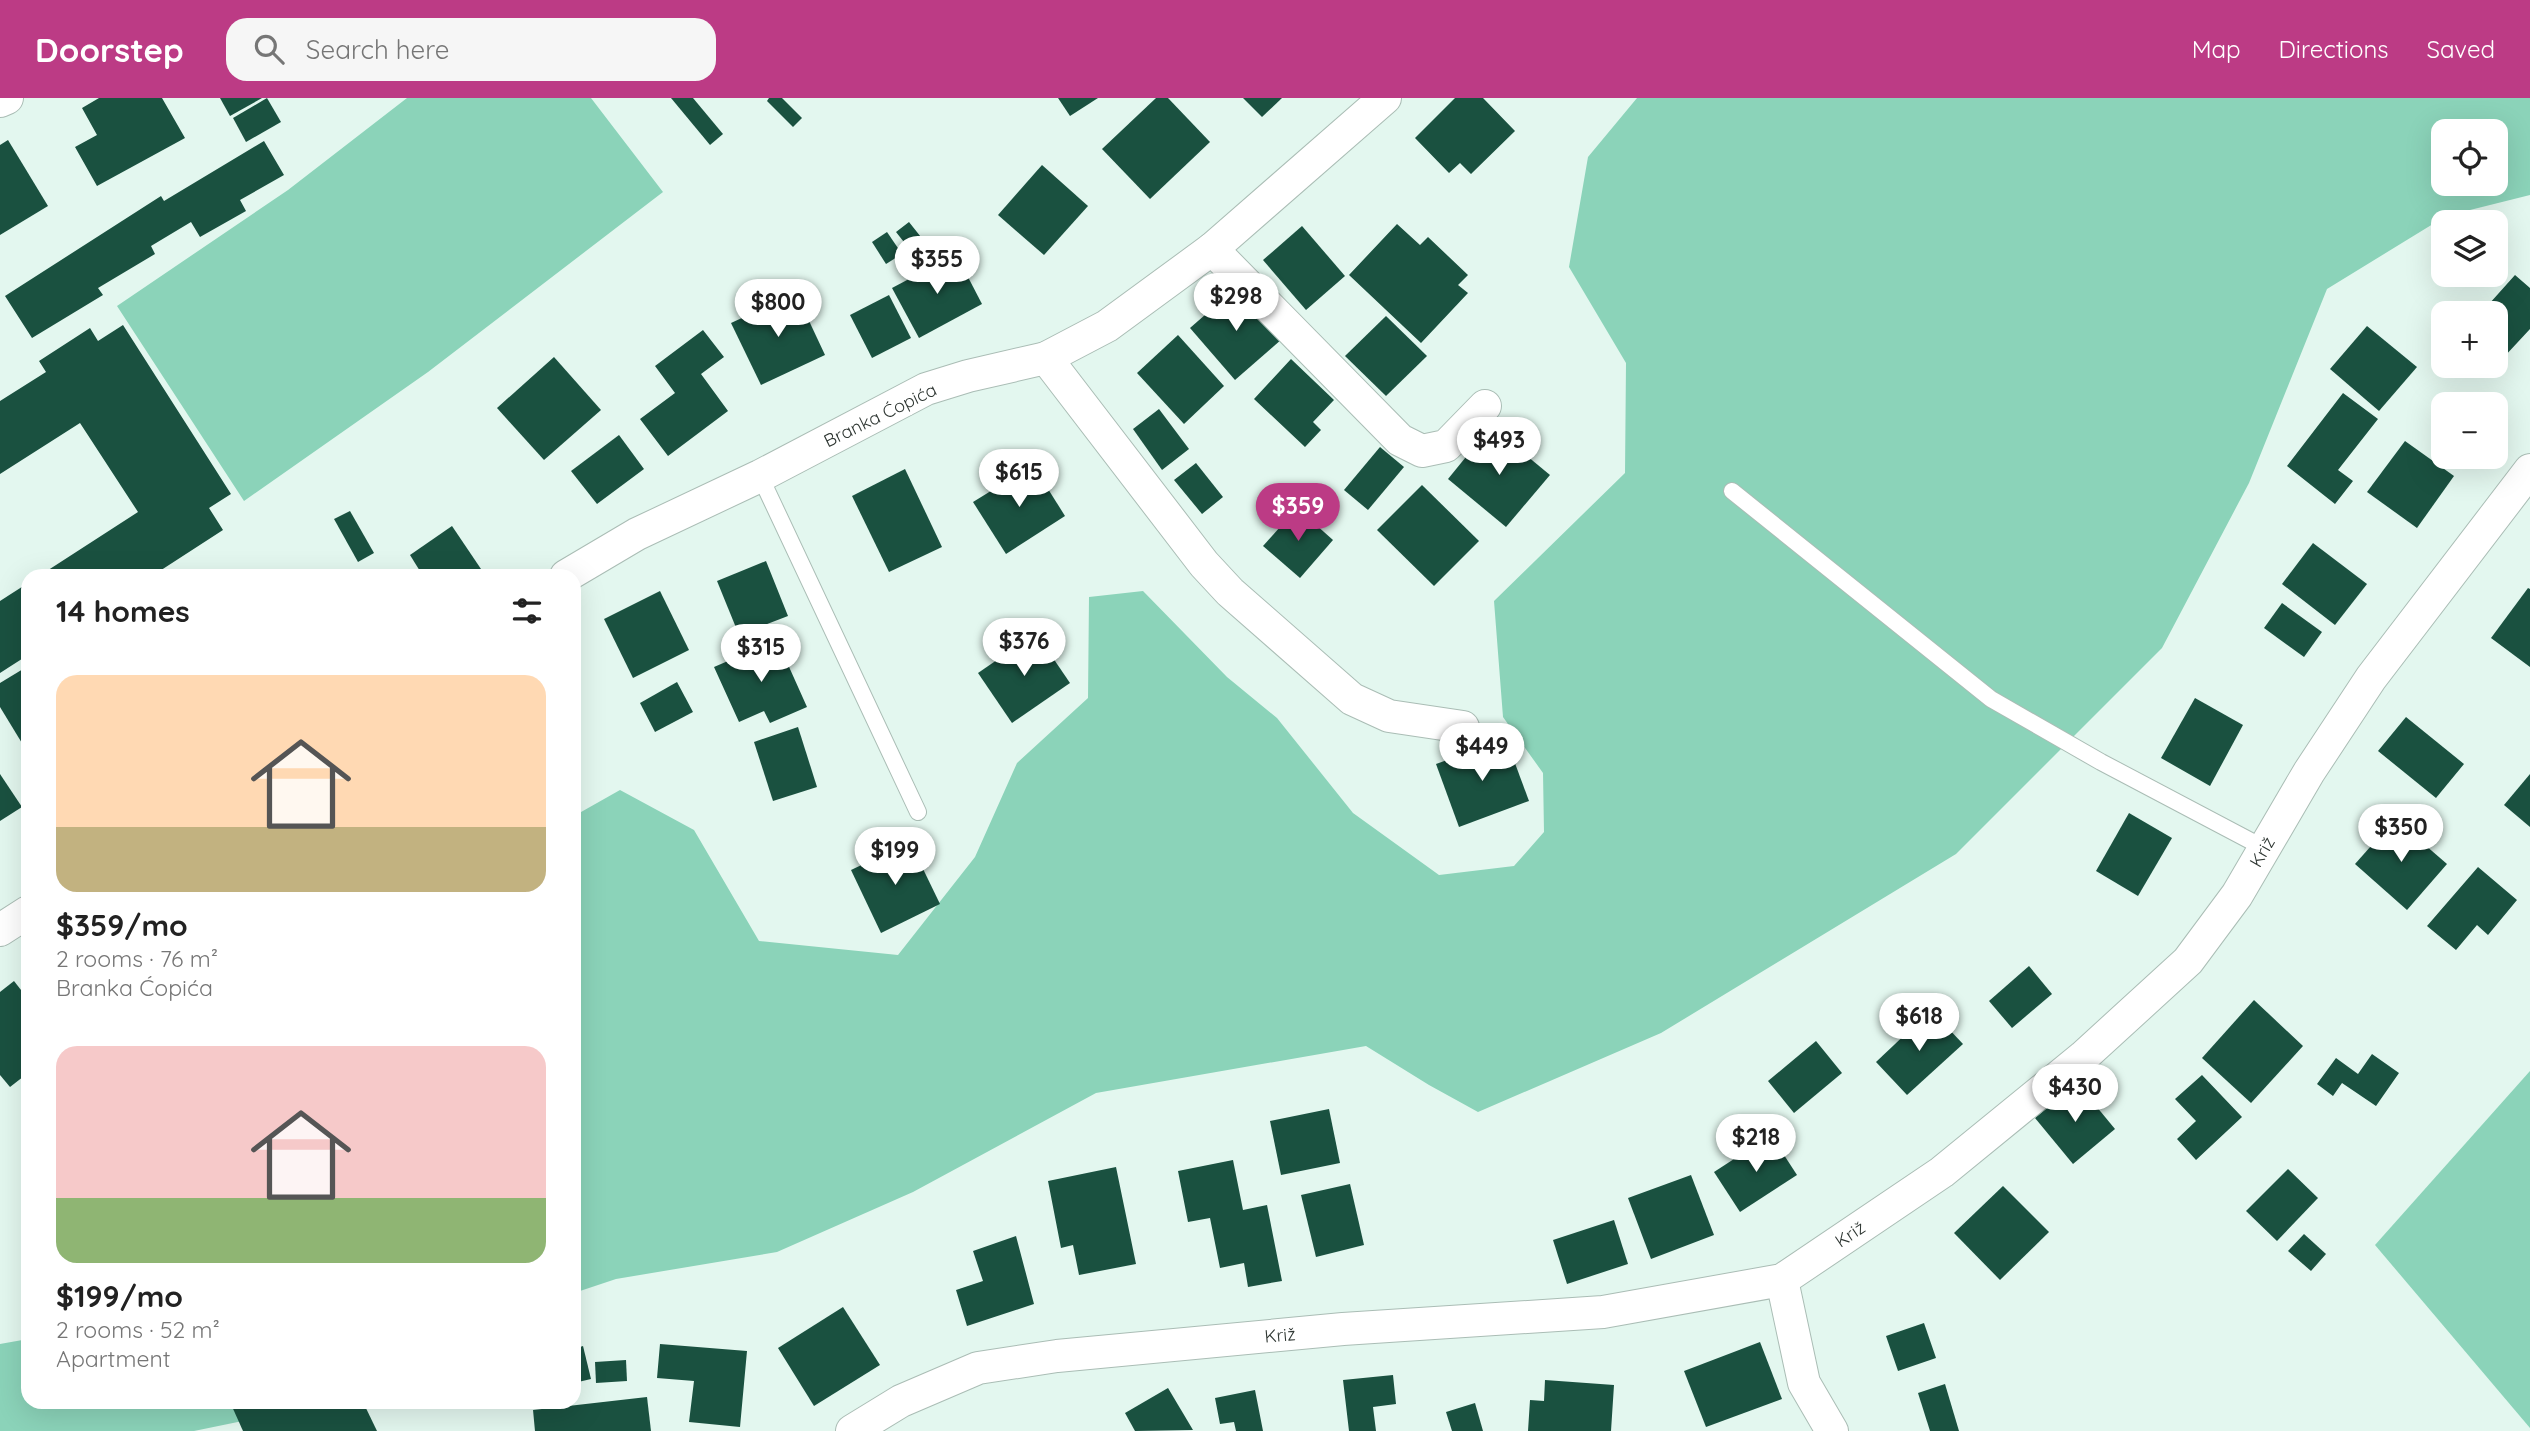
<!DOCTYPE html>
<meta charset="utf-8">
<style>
body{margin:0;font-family:Quicksand,sans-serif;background:#f6f6f6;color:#222;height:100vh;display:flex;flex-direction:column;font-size:26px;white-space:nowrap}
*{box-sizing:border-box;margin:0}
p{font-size:23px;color:#767676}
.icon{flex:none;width:38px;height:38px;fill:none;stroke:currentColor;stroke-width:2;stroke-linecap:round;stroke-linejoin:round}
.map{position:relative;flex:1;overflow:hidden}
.details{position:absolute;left:21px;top:471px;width:560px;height:840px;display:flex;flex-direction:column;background:#fff;border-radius:21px;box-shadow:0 7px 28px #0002}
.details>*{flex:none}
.tools{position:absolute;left:2431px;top:21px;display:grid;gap:14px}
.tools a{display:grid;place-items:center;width:77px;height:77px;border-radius:14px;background:#fff;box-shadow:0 7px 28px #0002;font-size:35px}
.price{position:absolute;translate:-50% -60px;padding:0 16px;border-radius:24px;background:#fff;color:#222;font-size:23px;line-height:46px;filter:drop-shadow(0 2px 4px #0008)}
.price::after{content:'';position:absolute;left:50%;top:42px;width:21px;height:16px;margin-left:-10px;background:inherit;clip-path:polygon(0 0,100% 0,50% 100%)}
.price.active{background:#bc3b85;color:#fff}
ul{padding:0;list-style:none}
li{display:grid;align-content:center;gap:14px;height:371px;padding:0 35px}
li span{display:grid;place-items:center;height:217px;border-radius:21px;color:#555}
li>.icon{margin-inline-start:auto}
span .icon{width:126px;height:126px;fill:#fffc;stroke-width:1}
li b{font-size:30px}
h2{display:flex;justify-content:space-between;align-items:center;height:84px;padding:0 35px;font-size:30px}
header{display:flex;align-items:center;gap:42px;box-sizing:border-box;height:98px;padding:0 35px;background:#bc3b85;color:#fff}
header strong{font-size:33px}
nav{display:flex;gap:38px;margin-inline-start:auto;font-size:24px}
.search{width:490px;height:63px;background:#f6f6f6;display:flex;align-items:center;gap:18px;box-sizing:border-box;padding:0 24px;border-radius:21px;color:#767676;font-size:26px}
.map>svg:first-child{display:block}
.grass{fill:#8bd3b9;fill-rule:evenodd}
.building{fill:#1a5140}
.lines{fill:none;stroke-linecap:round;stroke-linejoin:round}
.lane-casing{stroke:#aabdb5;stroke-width:18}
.street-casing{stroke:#aabdb5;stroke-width:34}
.lane{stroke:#fff;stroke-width:16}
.street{stroke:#fff;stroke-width:32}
.labels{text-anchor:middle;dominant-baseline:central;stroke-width:7;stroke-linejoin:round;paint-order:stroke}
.street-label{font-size:18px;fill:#2f3733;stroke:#fff}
</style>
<header>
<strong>Doorstep</strong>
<div class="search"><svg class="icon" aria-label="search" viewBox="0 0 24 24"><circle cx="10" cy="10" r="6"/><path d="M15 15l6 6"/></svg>Search here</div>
<nav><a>Map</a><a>Directions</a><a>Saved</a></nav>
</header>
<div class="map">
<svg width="2530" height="1333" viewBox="0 0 2530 1333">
<rect width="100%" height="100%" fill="#e3f7ef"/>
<g class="grass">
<path d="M407,0H591L663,94L428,274L244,403L117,208L288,92Z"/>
<path d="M1637,0H2530V97L2446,118L2327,191L2249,385L2162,550L1956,756L1661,935L1478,1014L1429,987L1366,948L1096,995L913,1094L777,1154L616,1181L574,1195V718L620,692L694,732L759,843L898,857L975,759L1017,665L1088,600L1089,499L1143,493L1227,579L1277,620L1353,715L1439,777L1514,768L1544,734L1543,675L1503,619L1494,503L1625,375L1626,265L1569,169L1588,59ZM2443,33H2496V86H2443Z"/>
<path d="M2530,973V1330L2375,1147Z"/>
<path d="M28,1241V1304H313L296,1312L194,1333H0V1246Z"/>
</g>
<g class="building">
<path d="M99,0H162L185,40L97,88L75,49L97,37L82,10Z"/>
<path d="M220,0H262L230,18Z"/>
<path d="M267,0L281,24L246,44L233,20Z"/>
<path d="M671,0H693L723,36L710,47Z"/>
<path d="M769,0H782L802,20L793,29L767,3Z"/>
<path d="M1058,0H1098L1070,18Z"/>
<path d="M1156,0H1168L1210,44L1150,101L1102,51Z"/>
<path d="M1243,0H1282L1262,19Z"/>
<path d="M1455,0H1483L1515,33L1471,76L1460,65L1449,75L1415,40Z"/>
<path d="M8,42L48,108L0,137V47Z"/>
<path d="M264,43L284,77L240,102L246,113L200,139L191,124L151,148L155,156L98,190L103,197L32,240L5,198L161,98L164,103Z"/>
<path d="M1042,67L1088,108L1044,157L998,117Z"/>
<path d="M909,124L932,153L905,173L898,164L911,153L896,134Z"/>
<path d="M1397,126L1420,147L1428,139L1468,177L1458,187L1468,195L1421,245L1349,177Z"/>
<path d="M1302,128L1345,178L1306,212L1263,162Z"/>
<path d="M887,134L902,156L886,166L872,144Z"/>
<path d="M956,156L982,206L919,240L892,190Z"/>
<path d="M2515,177L2530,190V231L2504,259L2496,251V215H2481Z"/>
<path d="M1237,189L1282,241L1235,282L1190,230Z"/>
<path d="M796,195L825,257L761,287L731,225Z"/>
<path d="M889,197L911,240L872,260L850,217Z"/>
<path d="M1386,218L1427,258L1386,298L1345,258Z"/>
<path d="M123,227L231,396L209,410L223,432L152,478H39L138,414L80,325L0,376V303L46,274L39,263L90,230L98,243Z"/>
<path d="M2367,228L2417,269L2379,313L2330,271Z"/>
<path d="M703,232L724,259L701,276L728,313L668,358L640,321L675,295L655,268Z"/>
<path d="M1178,237L1224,288L1184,326L1137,275Z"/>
<path d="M554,259L601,312L544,362L497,310Z"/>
<path d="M1291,261L1334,302L1313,324L1321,332L1305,349L1254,301Z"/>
<path d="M2343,295L2378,321L2338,372L2353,383L2335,406L2287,368Z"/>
<path d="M1159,311L1189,351L1162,372L1133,331Z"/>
<path d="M1491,328L1550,377L1506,429L1448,381Z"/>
<path d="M619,337L644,371L597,406L571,373Z"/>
<path d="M2405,343L2454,378L2417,430L2367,394Z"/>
<path d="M1380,349L1404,369L1368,412L1344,392Z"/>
<path d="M1196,365L1223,399L1202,416L1174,382Z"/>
<path d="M1033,367L1065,418L1006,456L973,404Z"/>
<path d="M905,371L942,449L889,474L852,398Z"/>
<path d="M1422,387L1479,443L1434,488L1377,432Z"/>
<path d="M1297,410L1333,442L1300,480L1263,448Z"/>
<path d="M350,413L374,455L358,464L334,421Z"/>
<path d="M452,428L481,471L471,478H423L410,457Z"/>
<path d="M2313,445L2367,486L2335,527L2282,486Z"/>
<path d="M766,463L788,518L739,537L717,483Z"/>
<path d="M28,485V557L0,575V503Z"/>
<path d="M2528,490L2530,491V569L2491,540Z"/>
<path d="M660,493L689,552L633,580L604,521Z"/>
<path d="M2282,505L2322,534L2304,559L2264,530Z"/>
<path d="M1036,535L1070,585L1012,625L978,575Z"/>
<path d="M777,542L807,609L770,625L764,613L739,624L714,569Z"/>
<path d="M28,568V655L0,609V585Z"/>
<path d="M677,584L693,614L655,634L640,605Z"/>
<path d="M2195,600L2243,627L2210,688L2161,660Z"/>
<path d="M2406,619L2464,666L2436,700L2378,653Z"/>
<path d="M798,629L817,689L773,703L754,644Z"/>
<path d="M1506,641L1529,703L1459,729L1436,666Z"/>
<path d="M0,676L22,709L0,723Z"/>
<path d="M2530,676V729L2504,707Z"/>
<path d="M2129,715L2172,740L2138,798L2096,773Z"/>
<path d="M2395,721L2447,766L2407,812L2355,766Z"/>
<path d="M910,744L940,806L881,835L851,772Z"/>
<path d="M2478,769L2517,802L2488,837L2477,827L2456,852L2427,828Z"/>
<path d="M2029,868L2052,896L2012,930L1989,903Z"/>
<path d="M14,883L28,901V975L10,989L0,977V894Z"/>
<path d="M2254,902L2303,948L2251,1005L2202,960Z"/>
<path d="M1931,912L1963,946L1907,997L1876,964Z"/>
<path d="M1816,943L1842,975L1794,1015L1768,983Z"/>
<path d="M2372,956L2399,975L2376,1008L2342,985L2333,998L2317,986L2336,960L2358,976Z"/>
<path d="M2202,977L2242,1019L2196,1062L2177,1041L2196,1023L2175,1001Z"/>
<path d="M2077,985L2115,1031L2073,1066L2035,1020Z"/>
<path d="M1329,1011L1340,1065L1281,1077L1270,1023Z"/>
<path d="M1771,1037L1797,1077L1740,1114L1714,1074Z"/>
<path d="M1233,1062L1243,1112L1267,1107L1282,1183L1248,1189L1244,1165L1220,1170L1210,1120L1188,1124L1178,1073Z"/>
<path d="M1116,1069L1136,1166L1079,1177L1073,1147L1061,1150L1048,1083Z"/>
<path d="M2288,1071L2318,1100L2277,1143L2246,1113Z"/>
<path d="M1691,1077L1714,1137L1651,1161L1628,1100Z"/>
<path d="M1350,1086L1364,1147L1316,1159L1301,1097Z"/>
<path d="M2003,1088L2049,1134L2000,1182L1954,1135Z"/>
<path d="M1614,1122L1628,1166L1567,1186L1553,1142Z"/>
<path d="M2304,1136L2326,1156L2311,1173L2288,1153Z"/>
<path d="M1016,1138L1034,1206L967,1228L956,1192L983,1183L973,1153Z"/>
<path d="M843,1209L880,1267L814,1308L778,1250Z"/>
<path d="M1924,1225L1936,1260L1898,1273L1886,1238Z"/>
<path d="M1760,1244L1782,1301L1706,1329L1684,1273Z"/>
<path d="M660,1246L747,1253L740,1329L689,1324L694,1283L657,1280Z"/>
<path d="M583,1248L591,1281L574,1285V1251Z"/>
<path d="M626,1262L627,1283L596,1285L595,1264Z"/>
<path d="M1393,1277L1396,1306L1373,1309L1376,1333H1349L1343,1282Z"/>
<path d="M1545,1282L1614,1287L1611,1333H1528L1530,1302L1544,1303Z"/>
<path d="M1945,1286L1959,1333H1930L1918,1295Z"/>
<path d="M1168,1290L1193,1332L1135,1333L1125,1315Z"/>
<path d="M1255,1292L1263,1333H1236L1234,1324L1220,1326L1215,1300Z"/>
<path d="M647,1299L651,1333H535L533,1312Z"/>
<path d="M230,1304H363L377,1333H243Z"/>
<path d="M1475,1305L1483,1333H1452L1446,1314Z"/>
</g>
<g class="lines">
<g class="lane-casing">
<g id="lane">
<path d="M760,378L918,714"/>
<path d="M1732,393L1991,601L2101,664L2264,750"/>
</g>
</g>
<g class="street-casing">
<g id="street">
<path d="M0,3L7,0"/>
<path d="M1212,151L1400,342L1422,353L1446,348L1485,308"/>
<path d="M1046,260L1204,466L1230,494L1352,601L1389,618L1463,629"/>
<path d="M566,478L637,436L760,378L926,291L968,278L1046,260L1107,228L1212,151L1385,0"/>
<path d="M0,832L28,814"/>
<path d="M1782,1182L1804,1285L1832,1333"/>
<path d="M852,1333L901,1303L978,1270L1057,1258L1343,1231L1603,1214L1782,1182L1942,1074L2083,959L2188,863L2237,797L2309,674L2371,580L2530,372"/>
</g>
</g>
<use href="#lane" class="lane"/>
<use href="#street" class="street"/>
</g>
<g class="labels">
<g class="street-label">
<text transform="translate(880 317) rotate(-26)">Branka Ćopića</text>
<text transform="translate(2262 754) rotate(-60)">Križ</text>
<text transform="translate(1850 1136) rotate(-34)">Križ</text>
<text transform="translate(1280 1237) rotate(-5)">Križ</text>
</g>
</g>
</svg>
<div class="tools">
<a><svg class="icon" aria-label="locate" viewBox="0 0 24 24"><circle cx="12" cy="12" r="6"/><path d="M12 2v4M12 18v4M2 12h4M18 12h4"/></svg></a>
<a><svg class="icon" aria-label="layers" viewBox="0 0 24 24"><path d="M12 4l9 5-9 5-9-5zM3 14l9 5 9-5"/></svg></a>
<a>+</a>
<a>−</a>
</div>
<b class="price" style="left:937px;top:198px">$355</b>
<b class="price" style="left:1236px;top:235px">$298</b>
<b class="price" style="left:778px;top:241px">$800</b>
<b class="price" style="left:1499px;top:379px">$493</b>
<b class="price" style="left:1019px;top:411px">$615</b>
<b class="price active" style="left:1298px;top:445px">$359</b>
<b class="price" style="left:1024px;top:580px">$376</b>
<b class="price" style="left:761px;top:586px">$315</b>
<b class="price" style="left:1482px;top:685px">$449</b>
<b class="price" style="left:2401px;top:766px">$350</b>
<b class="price" style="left:895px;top:789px">$199</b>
<b class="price" style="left:1919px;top:955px">$618</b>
<b class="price" style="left:2075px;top:1026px">$430</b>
<b class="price" style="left:1756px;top:1076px">$218</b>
<section class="details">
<h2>14 homes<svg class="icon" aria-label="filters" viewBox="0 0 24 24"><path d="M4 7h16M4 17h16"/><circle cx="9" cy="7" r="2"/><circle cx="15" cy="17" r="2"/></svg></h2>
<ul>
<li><span style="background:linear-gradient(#ffd9b3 70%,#c2b280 0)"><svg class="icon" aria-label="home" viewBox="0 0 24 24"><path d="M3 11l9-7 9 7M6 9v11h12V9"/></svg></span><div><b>$359/mo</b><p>2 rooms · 76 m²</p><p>Branka Ćopića</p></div></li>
<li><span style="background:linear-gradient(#f6c9c9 70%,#8fb573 0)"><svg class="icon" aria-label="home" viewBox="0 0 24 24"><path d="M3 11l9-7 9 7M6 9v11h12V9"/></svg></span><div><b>$199/mo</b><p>2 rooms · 52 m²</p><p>Apartment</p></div></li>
</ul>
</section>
</div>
